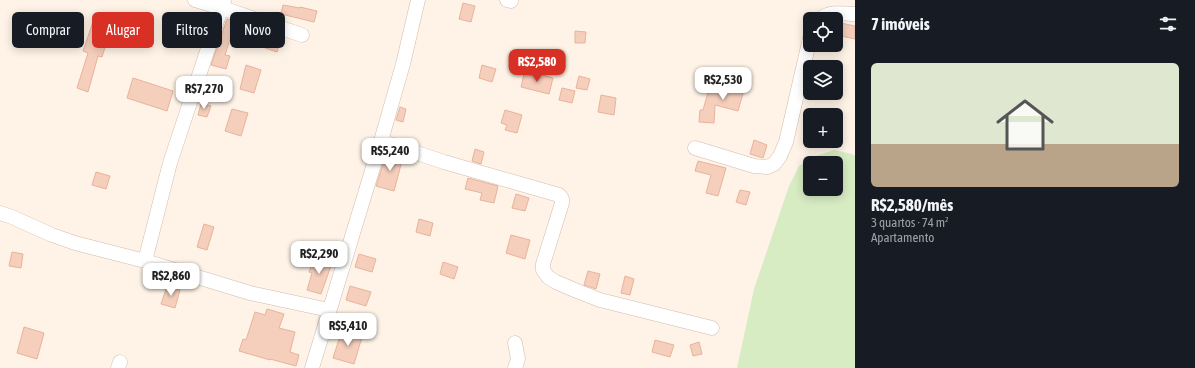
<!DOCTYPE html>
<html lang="pt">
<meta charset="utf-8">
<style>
body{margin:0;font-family:"Asap Condensed",sans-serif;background:#242831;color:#f1f3f6;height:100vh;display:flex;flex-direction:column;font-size:15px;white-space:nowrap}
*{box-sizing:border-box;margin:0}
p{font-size:13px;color:#9ea1a6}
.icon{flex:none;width:22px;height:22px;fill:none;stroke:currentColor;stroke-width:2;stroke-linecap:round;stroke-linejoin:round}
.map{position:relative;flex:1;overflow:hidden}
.sheet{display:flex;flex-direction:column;background:#171b24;width:340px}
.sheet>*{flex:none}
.hud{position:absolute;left:12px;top:12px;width:380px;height:36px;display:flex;gap:8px}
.fabs{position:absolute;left:803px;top:12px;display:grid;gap:8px}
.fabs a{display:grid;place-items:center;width:40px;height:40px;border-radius:6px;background:#171b24;box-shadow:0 2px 10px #0003;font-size:20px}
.price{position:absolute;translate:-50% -34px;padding:0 9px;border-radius:8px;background:#fff;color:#222;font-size:13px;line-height:26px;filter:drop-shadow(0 1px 2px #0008)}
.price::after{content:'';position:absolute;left:50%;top:24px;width:12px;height:9px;margin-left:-6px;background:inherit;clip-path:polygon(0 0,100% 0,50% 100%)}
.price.selected{background:#d93025;color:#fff}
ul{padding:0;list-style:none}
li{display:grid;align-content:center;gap:8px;height:212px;padding:0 16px}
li+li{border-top:1px solid #363941}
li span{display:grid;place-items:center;height:124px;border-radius:6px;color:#555}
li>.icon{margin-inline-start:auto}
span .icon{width:72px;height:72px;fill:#fffc;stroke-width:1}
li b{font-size:17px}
h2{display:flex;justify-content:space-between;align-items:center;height:48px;padding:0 16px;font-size:17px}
.chip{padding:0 14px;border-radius:6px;background:#171b24;box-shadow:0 2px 10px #0003;font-size:14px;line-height:36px}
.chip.selected{background:#d93025;color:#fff}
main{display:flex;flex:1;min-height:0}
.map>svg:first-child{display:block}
.green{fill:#d7ecc3;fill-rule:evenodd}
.building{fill:#f5cebc;stroke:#e8b39b}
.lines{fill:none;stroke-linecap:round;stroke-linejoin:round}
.minor-casing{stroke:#d3bbae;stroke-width:15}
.minor{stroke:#fff;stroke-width:14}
</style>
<main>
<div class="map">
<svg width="855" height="368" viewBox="0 0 855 368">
<rect width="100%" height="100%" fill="#fef3e6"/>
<path class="green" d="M834,150L852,154L855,156V368H737L754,289L789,186L799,166L813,157ZM810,163H836V189H810Z"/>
<g class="building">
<path d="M463,3L475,6L471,22L459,19Z"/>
<path d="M283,5L300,8V7L317,11L314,22L281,14Z"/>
<path d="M95,16L113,22L102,57L98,56L88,92L77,88L88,53L83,51Z"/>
<path d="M227,19L281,37L277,52L265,48V47L231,36L225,55L230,56L226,69L211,65Z"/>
<path d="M836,22L855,26V39L836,35Z"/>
<path d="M575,31L586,32L585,43H575Z"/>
<path d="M246,65L261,70L254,93L240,89Z"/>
<path d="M482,65L496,69L492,82L479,78Z"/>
<path d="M532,72L553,78L549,94L521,87L524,74L531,76Z"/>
<path d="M579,76L590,79L587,90L576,88Z"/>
<path d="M133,78L173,91L167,111L127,98Z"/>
<path d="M730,79L746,83L738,111L715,105L714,123L699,122L700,110H703L709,89L726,94Z"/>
<path d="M562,88L575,91L572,103L559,100Z"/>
<path d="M601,95L616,98L614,115L598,112Z"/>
<path d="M201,104L211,106L207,117L198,115Z"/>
<path d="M400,107L406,109L403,122L396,120Z"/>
<path d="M232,109L248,113L241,136L225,131Z"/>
<path d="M505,110L522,115L517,133L505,130L507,125L501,123Z"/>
<path d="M754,140L767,145L763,158L750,154Z"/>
<path d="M475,149L484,152L481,164L472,161Z"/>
<path d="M387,152L403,157L394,191L376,186Z"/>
<path d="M698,161L726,168L718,196L706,193L711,175L695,171Z"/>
<path d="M96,172L110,176L106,189L92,185Z"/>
<path d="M468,178L498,186L494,203L480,200L482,193L465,189Z"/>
<path d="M740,190L750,192L746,205L736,202Z"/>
<path d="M516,194L529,198L525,211L512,208Z"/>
<path d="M419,219L433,223L430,236L416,232Z"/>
<path d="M204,224L214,227L207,250L197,247Z"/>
<path d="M511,235L530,240L525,259L506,253Z"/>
<path d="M12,252L23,254L21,268L9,266Z"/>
<path d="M359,254L376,259L372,272L355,267Z"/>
<path d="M314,258L332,263L321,294L307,290L312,273L309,272Z"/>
<path d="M443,262L458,267L454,279L440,274Z"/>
<path d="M588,271L600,274L596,289L584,285Z"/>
<path d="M625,276L634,279L630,295L621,293Z"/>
<path d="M148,277L158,280L155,289L145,286Z"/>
<path d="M167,286L180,290L175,308L161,304Z"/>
<path d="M350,286L371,292L366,306L346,300Z"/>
<path d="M267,309L284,314L279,328L295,332L290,352L299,355L296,366L270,359V360L239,351L243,339L246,340L255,312L265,315Z"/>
<path d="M24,327L44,333L37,359L17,353Z"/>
<path d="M342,330L362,337L354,364L333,358Z"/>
<path d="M655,340L674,345L670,357L652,352Z"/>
<path d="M699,342L702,354L693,356L690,345Z"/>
</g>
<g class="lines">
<g class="minor-casing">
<g id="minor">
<path d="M195,0L222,8L302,35"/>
<path d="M507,0L511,1"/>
<path d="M820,19C832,10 841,14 855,14"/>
<path d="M381,141L444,162L559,195L562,199V203L543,264V270L548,277L556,282L577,291L600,300L712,328"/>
<path d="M695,148L754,166L767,167L774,164L780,156L786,142L810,38"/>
<path d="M0,213L12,217L52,235L75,243L145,261L250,293L329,310"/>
<path d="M145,261L170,163L224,0"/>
<path d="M118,368L120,362"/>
<path d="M312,368L381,141L403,64L418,0"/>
<path d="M515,368L518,359L515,343"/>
</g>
</g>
<use href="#minor" class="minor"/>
</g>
</svg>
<div class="fabs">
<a><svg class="icon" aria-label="locate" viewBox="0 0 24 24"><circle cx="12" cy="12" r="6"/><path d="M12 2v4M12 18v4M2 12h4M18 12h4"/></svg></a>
<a><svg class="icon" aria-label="layers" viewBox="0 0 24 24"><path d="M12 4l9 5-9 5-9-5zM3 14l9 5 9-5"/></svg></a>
<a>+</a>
<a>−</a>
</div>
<b class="price selected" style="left:537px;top:83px">R$2,580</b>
<b class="price" style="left:723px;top:101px">R$2,530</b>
<b class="price" style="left:204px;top:110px">R$7,270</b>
<b class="price" style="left:390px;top:172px">R$5,240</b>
<b class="price" style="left:319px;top:275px">R$2,290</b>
<b class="price" style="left:171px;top:297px">R$2,860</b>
<b class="price" style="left:348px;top:347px">R$5,410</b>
<div class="hud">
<a class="chip">Comprar</a>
<a class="chip selected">Alugar</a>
<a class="chip">Filtros</a>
<a class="chip">Novo</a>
</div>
</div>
<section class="sheet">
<h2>7 imóveis<svg class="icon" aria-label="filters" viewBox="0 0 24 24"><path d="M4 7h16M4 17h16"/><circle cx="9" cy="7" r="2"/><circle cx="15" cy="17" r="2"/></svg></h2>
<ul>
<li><span style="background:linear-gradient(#dfe7d0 65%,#b9a48a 0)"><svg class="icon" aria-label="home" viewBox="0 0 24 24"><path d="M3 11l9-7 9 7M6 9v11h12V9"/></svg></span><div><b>R$2,580/mês</b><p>3 quartos · 74 m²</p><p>Apartamento</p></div></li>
</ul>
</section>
</main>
